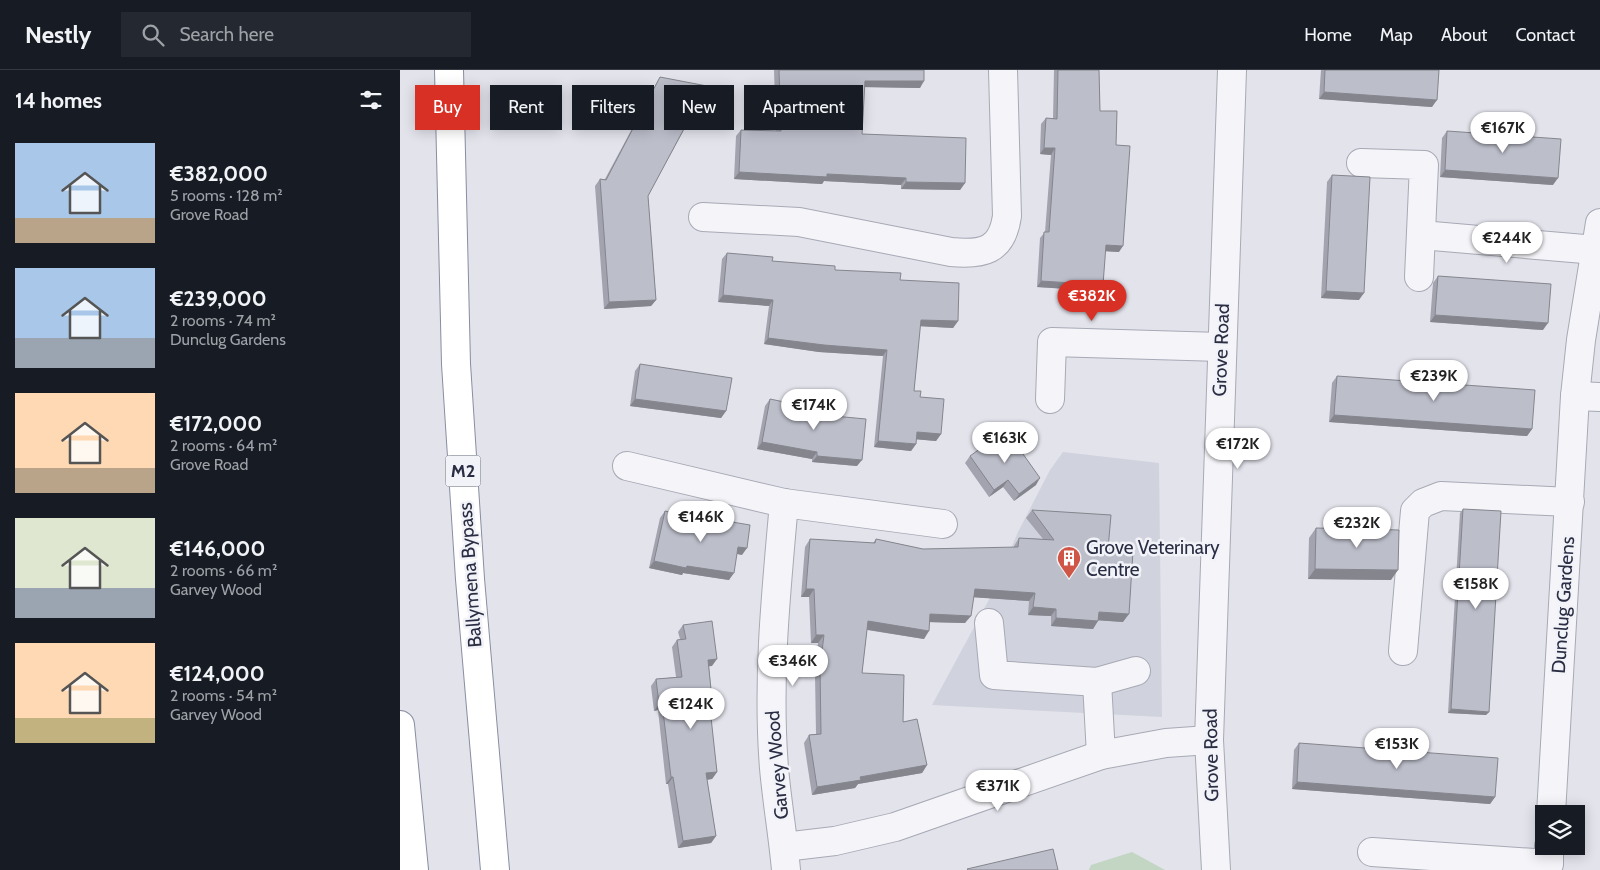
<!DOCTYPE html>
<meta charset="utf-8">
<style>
body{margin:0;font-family:Cabin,sans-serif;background:#242831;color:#f1f3f6;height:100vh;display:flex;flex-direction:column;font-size:19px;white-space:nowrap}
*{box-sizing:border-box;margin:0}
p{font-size:16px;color:#9ea1a6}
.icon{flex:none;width:28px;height:28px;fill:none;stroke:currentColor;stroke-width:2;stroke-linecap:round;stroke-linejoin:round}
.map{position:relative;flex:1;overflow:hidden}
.panel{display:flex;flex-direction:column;background:#171b24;width:400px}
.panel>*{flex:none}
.hud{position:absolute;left:15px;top:15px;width:475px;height:45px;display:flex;gap:10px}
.tools{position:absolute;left:1135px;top:735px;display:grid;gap:10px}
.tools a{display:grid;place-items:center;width:50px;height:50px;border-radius:0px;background:#171b24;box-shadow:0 2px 12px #0003;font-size:25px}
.price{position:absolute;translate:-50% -42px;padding:0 11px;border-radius:18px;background:#fff;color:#222;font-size:16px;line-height:32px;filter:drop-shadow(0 1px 2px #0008)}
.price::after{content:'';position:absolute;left:50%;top:30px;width:15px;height:11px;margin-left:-8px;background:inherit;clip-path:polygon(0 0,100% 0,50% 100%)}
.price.current{background:#d93025;color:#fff}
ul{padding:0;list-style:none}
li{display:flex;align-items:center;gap:15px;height:125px;padding:0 15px}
li span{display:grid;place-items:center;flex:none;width:140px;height:100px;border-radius:0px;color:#555}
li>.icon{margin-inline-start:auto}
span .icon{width:60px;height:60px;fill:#fffc;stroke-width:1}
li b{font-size:21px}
h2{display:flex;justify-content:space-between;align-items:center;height:60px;padding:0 15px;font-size:21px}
.chip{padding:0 18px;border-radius:0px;background:#171b24;box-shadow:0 2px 12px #0003;font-size:18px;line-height:45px}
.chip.current{background:#d93025;color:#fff}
header{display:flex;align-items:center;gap:30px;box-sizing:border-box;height:70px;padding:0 25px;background:#171b24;border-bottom:1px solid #363941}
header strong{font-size:24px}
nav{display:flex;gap:28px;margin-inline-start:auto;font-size:18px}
.search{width:350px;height:45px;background:#242831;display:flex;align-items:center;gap:12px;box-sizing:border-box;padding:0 18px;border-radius:0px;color:#9ea1a6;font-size:19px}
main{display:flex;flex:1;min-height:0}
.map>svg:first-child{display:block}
.built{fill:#d0d2dd}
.green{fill:#c3d5c3}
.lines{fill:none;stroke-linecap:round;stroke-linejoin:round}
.minor-casing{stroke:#a7a9b5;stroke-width:30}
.highway-casing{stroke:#898da1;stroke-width:30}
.minor{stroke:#f5f5f9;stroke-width:28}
.highway{stroke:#fff;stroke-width:28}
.wall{fill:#a2a3ae}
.shaded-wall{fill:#84858d}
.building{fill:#bcbeca;stroke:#84858d}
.labels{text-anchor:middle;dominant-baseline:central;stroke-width:5;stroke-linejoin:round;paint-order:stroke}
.shield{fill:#f2f3f8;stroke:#666879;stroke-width:1}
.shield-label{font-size:18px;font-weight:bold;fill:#2a2d43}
.street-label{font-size:19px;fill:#2a2d43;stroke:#f2f3f8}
.poi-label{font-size:19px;fill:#2a2d43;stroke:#f2f3f8;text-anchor:start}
</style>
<header>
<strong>Nestly</strong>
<div class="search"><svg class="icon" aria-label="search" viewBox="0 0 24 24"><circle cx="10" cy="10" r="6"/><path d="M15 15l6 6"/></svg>Search here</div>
<nav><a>Home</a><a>Map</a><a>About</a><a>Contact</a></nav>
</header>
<main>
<section class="panel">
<h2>14 homes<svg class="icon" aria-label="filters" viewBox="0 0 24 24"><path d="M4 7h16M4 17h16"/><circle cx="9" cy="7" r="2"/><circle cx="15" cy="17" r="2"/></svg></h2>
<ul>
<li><span style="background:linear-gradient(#a9c7e8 75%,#b9a48a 0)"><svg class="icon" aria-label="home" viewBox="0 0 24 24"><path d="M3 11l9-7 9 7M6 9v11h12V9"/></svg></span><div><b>€382,000</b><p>5 rooms · 128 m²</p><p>Grove Road</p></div></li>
<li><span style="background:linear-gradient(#a9c7e8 70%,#9aa5b1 0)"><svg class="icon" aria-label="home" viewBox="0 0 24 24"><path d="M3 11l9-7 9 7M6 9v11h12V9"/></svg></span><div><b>€239,000</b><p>2 rooms · 74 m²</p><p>Dunclug Gardens</p></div></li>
<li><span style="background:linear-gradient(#ffd9b3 75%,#b9a48a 0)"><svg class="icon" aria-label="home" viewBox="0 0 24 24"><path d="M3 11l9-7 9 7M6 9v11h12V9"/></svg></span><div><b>€172,000</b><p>2 rooms · 64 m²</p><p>Grove Road</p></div></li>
<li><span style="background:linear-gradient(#dfe7d0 70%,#9aa5b1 0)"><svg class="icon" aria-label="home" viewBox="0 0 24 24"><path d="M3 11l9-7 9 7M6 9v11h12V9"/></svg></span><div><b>€146,000</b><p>2 rooms · 66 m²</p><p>Garvey Wood</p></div></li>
<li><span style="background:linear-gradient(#ffd9b3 75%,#c2b280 0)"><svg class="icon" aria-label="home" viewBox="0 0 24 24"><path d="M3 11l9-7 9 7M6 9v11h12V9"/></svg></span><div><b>€124,000</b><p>2 rooms · 54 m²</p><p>Garvey Wood</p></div></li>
</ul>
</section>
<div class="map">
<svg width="1200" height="800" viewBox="0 0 1200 800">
<rect width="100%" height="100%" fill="#e2e3eb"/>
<path class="built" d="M663,382L759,393L762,647L532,635L591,526L618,462L650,400Z"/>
<path class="green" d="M732,782L765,800H689L691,795Z"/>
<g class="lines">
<g class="minor-casing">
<g id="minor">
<path d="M961,93L1024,95L1019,207"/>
<path d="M303,147L399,152L551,182C583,185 602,181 607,146L603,0"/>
<path d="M1021,165L1196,180"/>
<path d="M1175,326L1200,327"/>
<path d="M650,329L652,272L821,277"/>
<path d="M227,396L384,433L543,454"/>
<path d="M384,433C376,522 367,610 374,698C377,732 383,766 386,800"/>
<path d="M589,553L594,605L697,612L736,601"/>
<path d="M1003,581L1015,441L1023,433L1041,426L1170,432"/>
<path d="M697,612L701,685"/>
<path d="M1151,744L1175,326L1181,270L1200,153"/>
<path d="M384,777L435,771L495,757L701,685L766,673L809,670"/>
<path d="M972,782L1149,794V776"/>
<path d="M816,800L809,670L832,0"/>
</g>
</g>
<g class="highway-casing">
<g id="highway">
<path d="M49,0L56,294L70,509L95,800"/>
<path d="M0,655L14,800"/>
</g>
</g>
<use href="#minor" class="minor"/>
<use href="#highway" class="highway"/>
</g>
<g class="wall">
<path d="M374,0H524L520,18L464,17L462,64L565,113L560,120L501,119V115L424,111L422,114L334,109L336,66L341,60L376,61Z"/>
<path d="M654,0H699L700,41L716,75L719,182L705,181L703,215L699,221L637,217L640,168L645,162L651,85L640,84L641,54L646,48L653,49Z"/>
<path d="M921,0H1039L1032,37L919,29Z"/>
<path d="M260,7L323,54L291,47L248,126L256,230L251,236L204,239L195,116L200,109H205L256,14Z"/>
<path d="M1047,61L1153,115L1040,107L1042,68Z"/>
<path d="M932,105L959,230L921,228L927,112Z"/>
<path d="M327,183L372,191L500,210L558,251L553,258L520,256L514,321L520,327L541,364L536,371L516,369V374L511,381L474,377L483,286L419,282L364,274L369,236L318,232L322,189Z"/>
<path d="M1038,206L1143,260L1030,252L1033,213Z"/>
<path d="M240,294L326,341L321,348L230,336L235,301Z"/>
<path d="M937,306L1132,359L1127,366L929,352L932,313Z"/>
<path d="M370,329L412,344L457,396L412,392V389L357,379L365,336Z"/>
<path d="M570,386L636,415L614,431L603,417L589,427L565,393Z"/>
<path d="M1063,439L1089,642L1086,645L1048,643L1060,443Z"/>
<path d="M632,440L708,479L723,552L698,550L693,559L651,556V546L628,545L629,531L574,527L565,553L530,552L524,569L467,560L462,603L503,652L527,695L522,703L458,714L455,718L412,725L404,673L409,665L416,664L415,604L418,573H411L409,527H401L405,477L410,469L473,473L476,469L523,479L614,478V476L619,468L643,469L626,448Z"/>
<path d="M265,441L312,451L314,449L342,485L337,484L329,510L283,503L282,505L249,498L260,448Z"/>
<path d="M916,458L991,510L908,509L909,468Z"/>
<path d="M283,555L312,596H309L312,629L309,633L317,702L312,709L307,710L316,766L311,773L278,778L268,714H266L258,640L254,641L251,616L256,609L276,607L272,577L277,570L280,569L278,562Z"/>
<path d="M899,673L1095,727L1090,734L892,719L894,680Z"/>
</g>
<g class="shaded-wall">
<path d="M465,11H524L520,18L460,17Z"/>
<path d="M924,22L1037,30L1032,37L919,29Z"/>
<path d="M294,40L328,47L323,54L290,47Z"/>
<path d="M644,78H655L651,85L640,84Z"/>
<path d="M1045,100L1158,108L1153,115L1040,107Z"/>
<path d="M339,102L427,104L506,108L501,115L424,111L422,114L334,109Z"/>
<path d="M506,112L565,113L560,120L501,119Z"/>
<path d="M706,175L723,176L719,182L701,181Z"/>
<path d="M641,211L703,215L699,221L637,217Z"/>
<path d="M926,221L964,223L959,230L921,228Z"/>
<path d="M323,225L373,230L369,236L318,232Z"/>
<path d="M256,230L251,236L204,239L209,232Z"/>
<path d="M1035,245L1148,253L1143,260L1030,252Z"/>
<path d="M521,250L558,251L553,258L516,256Z"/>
<path d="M368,268L487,280L483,286L419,282L364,274Z"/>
<path d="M235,329L326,341L321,348L230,336Z"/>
<path d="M934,345L1132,359L1127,366L929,352Z"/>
<path d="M517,362L541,364L536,371L512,369Z"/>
<path d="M478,371L516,374L511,381L474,377Z"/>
<path d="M362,372L417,382L412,389L357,379Z"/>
<path d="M417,386L462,390L457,396L412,392Z"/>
<path d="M640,408L636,415L614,431L619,424Z"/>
<path d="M608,410L603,417L589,427L594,420Z"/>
<path d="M338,477L347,478L342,485L334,483Z"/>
<path d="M254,491L287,496L334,503L329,510L283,503L282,505L249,498Z"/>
<path d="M915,499L998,500L991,510L908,509Z"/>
<path d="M406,519H414L409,527H401Z"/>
<path d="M575,519L635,523L629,531L569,527Z"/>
<path d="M633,537L656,539L651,546L628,545Z"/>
<path d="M699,542L729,544L723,552L693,550Z"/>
<path d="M530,544L571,546L565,553L525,552Z"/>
<path d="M656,548L698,551L693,559L651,556Z"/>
<path d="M468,551L529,561L524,569L463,559Z"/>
<path d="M416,565H424L418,573H411Z"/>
<path d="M317,589L312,596L304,597L308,590Z"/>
<path d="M262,633L258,640L254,641L259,634Z"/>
<path d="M1051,639L1089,642L1086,645L1048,643Z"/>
<path d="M527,695L522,703L458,714L455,718L412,725L417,717L460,707Z"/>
<path d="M317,702L312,709L301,710L306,703Z"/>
<path d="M271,707H273L268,714H266Z"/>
<path d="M897,712L1095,727L1090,734L892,719Z"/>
<path d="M316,766L311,773L278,778L283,771Z"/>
</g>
<g class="building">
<path d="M379,0H524V11H465L462,64L566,68L565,113L506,112V108L427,104V107L339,102L341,60L381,61Z"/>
<path d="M658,0H699L700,41H717L716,75L730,76L723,176L706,175L703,215L641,211L644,162H649L655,78H644L646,48L657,49Z"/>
<path d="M925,0H1039L1037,30L924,22Z"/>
<path d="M260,7L333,21L328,47L294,40L248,126L256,230L209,232L200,109L206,110Z"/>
<path d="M1047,61L1161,69L1158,108L1045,100Z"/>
<path d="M932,105L970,107L964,223L926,221Z"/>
<path d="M327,183L373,187L372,191L435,196V200L501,203L500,210L559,213L558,251L521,250L514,321H521L520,327L544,329L541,364L517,362L516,374L478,371L487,280L424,275L368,268L373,230L323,225Z"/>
<path d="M1038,206L1151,214L1148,253L1035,245Z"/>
<path d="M240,294L332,308L326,341L235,329Z"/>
<path d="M937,306L1135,320L1132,359L934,345Z"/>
<path d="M370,329L413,338L412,344L466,349L462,390L417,386V382L362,372Z"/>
<path d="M606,360L640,408L619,424L608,410L594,420L570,386Z"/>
<path d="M1063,439L1101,441L1089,642L1051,639Z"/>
<path d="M632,440L711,445L708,479L733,481L729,544L699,542L698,551L656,548V539L633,537L635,523L575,519L571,546L530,544L529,561L468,551L462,603L504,605L503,652L517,649L527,695L460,707L461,710L417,717L409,665L421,664L420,597L424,565H416L414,519H406L410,469L475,473L476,469L523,479L618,477L619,468L654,470Z"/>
<path d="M265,441L313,452L314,449L350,455L347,478L338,477L334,503L287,496L286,498L254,491Z"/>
<path d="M916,458L999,460L998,500L915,499Z"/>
<path d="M312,551L317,589L308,590L312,629H309L317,702L306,703L316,766L283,771L273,707H271L262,633L259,634L256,609L282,607L277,570L286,569L283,555Z"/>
<path d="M899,673L1098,688L1095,727L897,712Z"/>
<path d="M653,779L658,800H568L567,799Z"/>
</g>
<defs>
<g id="building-pin" transform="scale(1.25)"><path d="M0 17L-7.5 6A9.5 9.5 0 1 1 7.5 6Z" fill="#cf5547" stroke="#f2f3f8"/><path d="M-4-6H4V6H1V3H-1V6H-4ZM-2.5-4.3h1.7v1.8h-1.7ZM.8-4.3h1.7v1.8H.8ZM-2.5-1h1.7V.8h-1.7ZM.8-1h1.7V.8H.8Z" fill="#fff"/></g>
</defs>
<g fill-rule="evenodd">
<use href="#building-pin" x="669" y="488"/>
</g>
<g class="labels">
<rect class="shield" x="45.5" y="385.5" width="35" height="31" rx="4"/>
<g class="shield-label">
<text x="63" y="401">M2</text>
</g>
<g class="street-label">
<text transform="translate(821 280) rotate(-88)">Grove Road</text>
<text transform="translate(70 505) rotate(-94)">Ballymena Bypass</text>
<text transform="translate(1163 535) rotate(-86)">Dunclug Gardens</text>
<text transform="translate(811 685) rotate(-91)">Grove Road</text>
<text transform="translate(377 695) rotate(-95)">Garvey Wood</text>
</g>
<g class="poi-label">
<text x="686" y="477">Grove Veterinary<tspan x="686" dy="22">Centre</tspan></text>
</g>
</g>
</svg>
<div class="tools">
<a><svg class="icon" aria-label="layers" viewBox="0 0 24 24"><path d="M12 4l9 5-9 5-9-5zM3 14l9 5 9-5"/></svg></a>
</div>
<b class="price" style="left:1103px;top:84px">€167K</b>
<b class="price" style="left:1107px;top:194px">€244K</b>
<b class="price current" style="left:692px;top:252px">€382K</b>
<b class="price" style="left:1034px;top:332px">€239K</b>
<b class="price" style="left:414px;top:361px">€174K</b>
<b class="price" style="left:605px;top:394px">€163K</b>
<b class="price" style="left:838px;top:400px">€172K</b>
<b class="price" style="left:301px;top:473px">€146K</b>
<b class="price" style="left:957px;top:479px">€232K</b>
<b class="price" style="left:1076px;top:540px">€158K</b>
<b class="price" style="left:393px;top:617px">€346K</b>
<b class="price" style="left:291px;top:660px">€124K</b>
<b class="price" style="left:997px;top:700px">€153K</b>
<b class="price" style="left:598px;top:742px">€371K</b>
<div class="hud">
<a class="chip current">Buy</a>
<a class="chip">Rent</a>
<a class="chip">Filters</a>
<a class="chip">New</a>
<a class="chip">Apartment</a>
</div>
</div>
</main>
